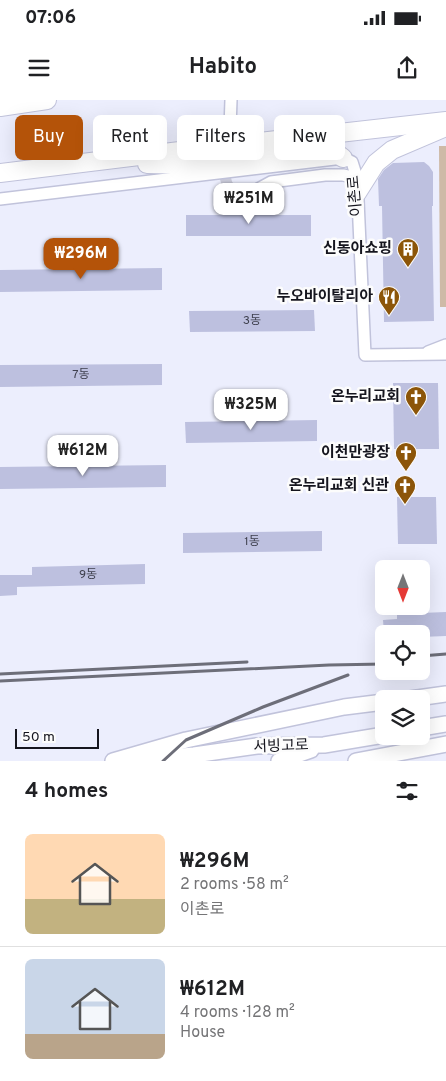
<!DOCTYPE html>
<meta charset="utf-8">
<style>
body{margin:0;font-family:Overpass,"Noto Sans KR",sans-serif;background:#f2f2f2;color:#202124;height:100vh;display:flex;flex-direction:column;font-size:19px;white-space:nowrap}
*{box-sizing:border-box;margin:0}
p{font-size:16px;color:#757577}
.icon{flex:none;width:28px;height:28px;fill:none;stroke:currentColor;stroke-width:2;stroke-linecap:round;stroke-linejoin:round}
.map{position:relative;height:661px;overflow:hidden}
.side{display:flex;flex-direction:column;background:#fff;flex:1}
.side>*{flex:none}
.hud{position:absolute;left:15px;top:15px;width:416px;height:45px;display:flex;gap:10px}
.needle{width:32px;rotate:180deg}
.tools{position:absolute;left:375px;top:460px;display:grid;gap:10px}
.tools a{display:grid;place-items:center;width:55px;height:55px;border-radius:8px;background:#fff;box-shadow:0 5px 20px #0002;font-size:25px}
.scale{position:absolute;left:15px;bottom:12px;width:84px;box-sizing:border-box;padding-left:5px;border:2px solid #15151e;border-top:0;font-size:14px;line-height:18px;white-space:nowrap;color:#15151e;-webkit-text-stroke:4px #fcfcfc;paint-order:stroke}
.price{position:absolute;translate:-50% -42px;padding:0 11px;border-radius:10px;background:#fff;color:#222;font-size:16px;line-height:32px;filter:drop-shadow(0 1px 2px #0008)}
.price::after{content:'';position:absolute;left:50%;top:30px;width:15px;height:11px;margin-left:-8px;background:inherit;clip-path:polygon(0 0,100% 0,50% 100%)}
.price.on{background:#b45309;color:#fff}
ul{padding:0;list-style:none}
li{display:flex;align-items:center;gap:15px;height:125px;padding:0 25px}
li+li{border-top:1px solid #e0e0e0}
li span{display:grid;place-items:center;flex:none;width:140px;height:100px;border-radius:8px;color:#555}
li>.icon{margin-inline-start:auto}
span .icon{width:60px;height:60px;fill:#fffc;stroke-width:1}
li b{font-size:21px}
h2{display:flex;justify-content:space-between;align-items:center;height:60px;padding:0 25px;font-size:21px}
.tag{padding:0 18px;border-radius:8px;background:#fff;box-shadow:0 5px 20px #0002;font-size:18px;line-height:45px}
.tag.on{background:#b45309;color:#fff}
.status{display:flex;justify-content:space-between;align-items:center;height:35px;padding:0 25px;background:#fff;direction:ltr}
.status svg{height:14px;fill:currentColor}
header{display:flex;justify-content:space-between;align-items:center;height:65px;padding:0 25px;background:#fff;font-size:22px;font-weight:700}
.map>svg:first-child{display:block}
.green{fill:#cebaa7}
.building{fill:#bdc0df}
.lines{fill:none;stroke-linecap:round;stroke-linejoin:round}
.minor-tunnel{stroke:#cccddc;stroke-width:11;stroke-dasharray:11 5.5;stroke-linecap:butt}
.minor-casing{stroke:#c1c3db;stroke-width:14}
.major-casing{stroke:#c1c3db;stroke-width:18}
.highway-casing{stroke:#c1c3db;stroke-width:20}
.minor{stroke:#fff;stroke-width:11}
.major{stroke:#fff;stroke-width:15}
.highway{stroke:#fff;stroke-width:18}
.rail{stroke:#6d6e79;stroke-width:3}
.labels{text-anchor:middle;dominant-baseline:central;stroke-width:5;stroke-linejoin:round;paint-order:stroke}
.number-label{font-size:12px;fill:#3f404e}
.street-label{font-size:15px;fill:#15151e;stroke:#fcfcfc}
.poi-label{font-size:15px;font-weight:bold;fill:#15151e;stroke:#fcfcfc;text-anchor:end}
</style>
<div class="status"><b>07:06</b><svg viewBox="0 0 49 12"><path d="M0 12V9h3v3zM5 12V6h3v6zM10 12V3h3v9zM15 12V0h3v12zM26 1h20v11H26zM47 4h2v5h-2z"/></svg></div>
<header><svg class="icon" aria-label="menu" viewBox="0 0 24 24"><path d="M4 6h16M4 12h16M4 18h16"/></svg>Habito<svg class="icon" aria-label="share" viewBox="0 0 24 24"><path d="M12 15V3M7 8l5-5 5 5M5 13v7h14v-7"/></svg></header>
<div class="map">
<svg width="446" height="661" viewBox="0 0 446 661">
<rect width="100%" height="100%" fill="#eceefd"/>
<path class="green" d="M439,46H446V207H440Z"/>
<g class="building">
<path d="M424,62L429,66L433,72V106H432L434,221L384,222L382,106H379L378,79L384,70L393,63Z"/>
<rect x="186" y="115" width="125" height="21"/>
<path d="M162,168V190L0,192V170Z"/>
<path d="M314,210L315,231L190,232L189,211Z"/>
<path d="M162,264V285L0,287V265Z"/>
<path d="M393,283H438L439,349H394Z"/>
<path d="M317,320V341L186,343L185,322Z"/>
<path d="M166,365V387L0,389V367Z"/>
<path d="M397,397H436L437,444H398Z"/>
<path d="M322,431V451L183,453V433Z"/>
<path d="M145,464V484L17,487V495L0,496V475H32V467Z"/>
<path d="M446,512V536L421,537V534L384,533L383,520L397,519V514Z"/>
</g>
<g class="lines">
<path class="minor-tunnel" d="M230,28L224,73L227,84L233,92L242,94L251,93"/>
<g class="minor-casing">
<g id="minor">
<path d="M230,28L231,0"/>
<path d="M251,93L271,82L325,75H343L357,78"/>
<path d="M0,99L343,58L352,62L357,78L365,255L446,254"/>
<path d="M428,252L446,245"/>
</g>
</g>
<g class="major-casing">
<g id="major">
<path d="M410,599L446,594"/>
<path d="M421,628L446,624"/>
<path d="M140,660L194,655L257,646L324,645L384,635"/>
<path d="M113,661L186,640L344,607L384,602"/>
<path d="M279,661L311,650"/>
<path d="M356,661L446,644"/>
</g>
</g>
<g class="highway-casing">
<g id="highway">
<path d="M0,7L47,0"/>
<path d="M147,64L194,65L321,49L335,52L343,58"/>
<path d="M0,73L188,50L446,21"/>
<path d="M357,93L376,63L392,50L446,27"/>
</g>
</g>
<use href="#minor" class="minor"/>
<use href="#major" class="major"/>
<use href="#highway" class="highway"/>
<g class="rail">
<path d="M421,556L446,554"/>
<path d="M0,574L247,562"/>
<path d="M0,581L329,565L384,564"/>
<path d="M163,661L186,640L263,607L348,575"/>
</g>
</g>
<defs>
<g id="building-pin" transform="scale(1.125)"><path d="M0 17L-7.5 6A9.5 9.5 0 1 1 7.5 6Z" fill="#8c5509" stroke="#fcfcfc"/><path d="M-4-6H4V6H1V3H-1V6H-4ZM-2.5-4.3h1.7v1.8h-1.7ZM.8-4.3h1.7v1.8H.8ZM-2.5-1h1.7V.8h-1.7ZM.8-1h1.7V.8H.8Z" fill="#fff"/></g>
<g id="restaurant-pin" transform="scale(1.125)"><path d="M0 17L-7.5 6A9.5 9.5 0 1 1 7.5 6Z" fill="#8c5509" stroke="#fcfcfc"/><path d="M-5-6h1v4h1v-4h1v4h1v-4h1v5L-1.5 .5V6h-2V.5L-5-1ZM5-6V6H3V1.5H1.5Q1.5-4 5-6Z" fill="#fff"/></g>
<g id="church-pin" transform="scale(1.125)"><path d="M0 17L-7.5 6A9.5 9.5 0 1 1 7.5 6Z" fill="#8c5509" stroke="#fcfcfc"/><path d="M-1.2-6h2.4v3.5h3.3v2.4h-3.3V6h-2.4V-.1h-3.3v-2.4h3.3Z" fill="#fff"/></g>
</defs>
<g fill-rule="evenodd">
<use href="#building-pin" x="408" y="149"/>
<use href="#restaurant-pin" x="389" y="197"/>
<use href="#church-pin" x="416" y="297"/>
<use href="#church-pin" x="406" y="353"/>
<use href="#church-pin" x="405" y="386"/>
</g>
<g class="labels">
<g class="number-label">
<text x="252" y="221">3동</text>
<text x="81" y="275">7동</text>
<text x="252" y="442">1동</text>
<text x="88" y="475">9동</text>
</g>
<g class="street-label">
<text transform="translate(356 96) rotate(-95)">이촌로</text>
<text transform="translate(281 647) rotate(-2)">서빙고로</text>
</g>
<g class="poi-label">
<text x="392" y="149">신동아쇼핑</text>
<text x="373" y="197">누오바이탈리아</text>
<text x="400" y="297">온누리교회</text>
<text x="390" y="353">이천만광장</text>
<text x="389" y="386">온누리교회 신관</text>
</g>
</g>
</svg>
<div class="tools">
<a><svg class="needle" viewBox="-14 -14 28 28"><path d="M0-13l5 13h-10z" fill="#e53935"/><path d="M0 13l5-13h-10z" fill="#757577"/></svg></a>
<a><svg class="icon" aria-label="locate" viewBox="0 0 24 24"><circle cx="12" cy="12" r="6"/><path d="M12 2v4M12 18v4M2 12h4M18 12h4"/></svg></a>
<a><svg class="icon" aria-label="layers" viewBox="0 0 24 24"><path d="M12 4l9 5-9 5-9-5zM3 14l9 5 9-5"/></svg></a>
</div>
<div class="scale">50 m</div>
<b class="price" style="left:249px;top:125px">₩251M</b>
<b class="price on" style="left:81px;top:180px">₩296M</b>
<b class="price" style="left:251px;top:331px">₩325M</b>
<b class="price" style="left:83px;top:377px">₩612M</b>
<div class="hud">
<a class="tag on">Buy</a>
<a class="tag">Rent</a>
<a class="tag">Filters</a>
<a class="tag">New</a>
</div>
</div>
<section class="side">
<h2>4 homes<svg class="icon" aria-label="filters" viewBox="0 0 24 24"><path d="M4 7h16M4 17h16"/><circle cx="9" cy="7" r="2"/><circle cx="15" cy="17" r="2"/></svg></h2>
<ul>
<li><span style="background:linear-gradient(#ffd9b3 65%,#c2b280 0)"><svg class="icon" aria-label="home" viewBox="0 0 24 24"><path d="M3 11l9-7 9 7M6 9v11h12V9"/></svg></span><div><b>₩296M</b><p>2 rooms · 58 m²</p><p>이촌로</p></div></li>
<li><span style="background:linear-gradient(#c9d6e8 75%,#b9a48a 0)"><svg class="icon" aria-label="home" viewBox="0 0 24 24"><path d="M3 11l9-7 9 7M6 9v11h12V9"/></svg></span><div><b>₩612M</b><p>4 rooms · 128 m²</p><p>House</p></div></li>
</ul>
</section>
